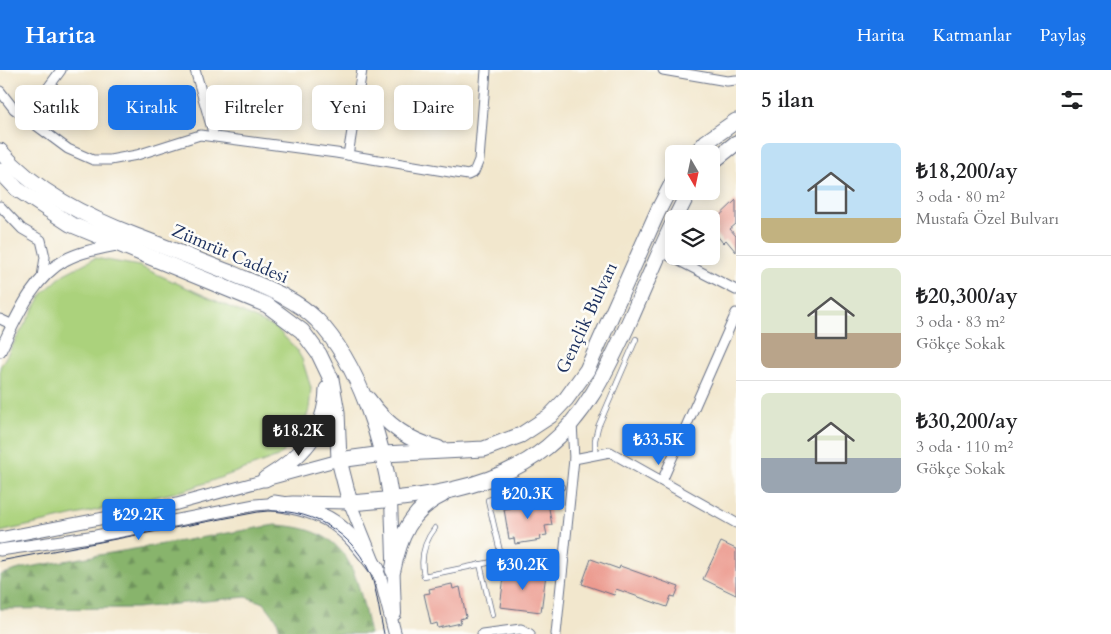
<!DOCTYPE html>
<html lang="tr">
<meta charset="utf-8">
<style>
body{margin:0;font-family:Cardo,serif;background:#f2f2f2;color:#202124;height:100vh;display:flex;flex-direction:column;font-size:19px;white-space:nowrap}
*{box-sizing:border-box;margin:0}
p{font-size:16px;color:#757577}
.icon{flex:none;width:28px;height:28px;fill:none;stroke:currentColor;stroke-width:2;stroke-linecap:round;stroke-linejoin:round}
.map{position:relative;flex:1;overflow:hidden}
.sheet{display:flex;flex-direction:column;background:#fff;width:375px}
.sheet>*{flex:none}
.guide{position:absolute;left:15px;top:15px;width:475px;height:45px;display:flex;gap:10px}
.needle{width:32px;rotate:171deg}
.fabs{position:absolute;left:665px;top:75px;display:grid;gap:10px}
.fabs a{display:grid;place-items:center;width:55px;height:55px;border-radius:8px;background:#fff;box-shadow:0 2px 12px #0003;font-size:25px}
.price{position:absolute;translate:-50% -42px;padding:0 11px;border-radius:5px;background:#1a73e8;color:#fff;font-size:16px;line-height:32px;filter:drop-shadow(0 1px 2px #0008)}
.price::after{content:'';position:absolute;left:50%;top:30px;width:15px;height:11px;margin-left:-8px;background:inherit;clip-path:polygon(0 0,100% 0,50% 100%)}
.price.current{background:#222;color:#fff}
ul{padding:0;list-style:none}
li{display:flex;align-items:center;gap:15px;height:125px;padding:0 25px}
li+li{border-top:1px solid #e0e0e0}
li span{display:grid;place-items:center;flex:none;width:140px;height:100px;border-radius:8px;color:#555}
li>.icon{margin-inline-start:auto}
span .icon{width:60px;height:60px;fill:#fffc;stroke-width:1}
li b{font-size:21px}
h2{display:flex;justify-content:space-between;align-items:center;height:60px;padding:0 25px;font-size:21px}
.tag{padding:0 18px;border-radius:8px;background:#fff;box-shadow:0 2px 12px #0003;font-size:18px;line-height:45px}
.tag.current{background:#1a73e8;color:#fff}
header{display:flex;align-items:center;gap:30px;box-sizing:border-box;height:70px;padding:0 25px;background:#1a73e8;color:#fff}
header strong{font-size:24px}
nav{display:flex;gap:28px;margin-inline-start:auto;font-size:18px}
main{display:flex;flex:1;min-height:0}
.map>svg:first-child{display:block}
.green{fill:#abd27c;stroke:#63806d}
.forest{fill:url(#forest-firs);stroke:#527265}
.building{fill:#ec9b90}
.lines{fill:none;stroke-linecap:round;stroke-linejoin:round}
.lane-casing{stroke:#666f85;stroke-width:6}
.street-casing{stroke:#666f85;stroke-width:11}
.secondary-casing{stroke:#666f85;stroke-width:13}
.primary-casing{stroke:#666f85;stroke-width:14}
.highway-casing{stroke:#666f85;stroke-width:17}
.lane{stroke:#fff;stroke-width:4.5}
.street{stroke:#fff;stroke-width:9}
.secondary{stroke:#fff;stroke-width:11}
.primary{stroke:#fff;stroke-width:12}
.highway{stroke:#fff;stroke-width:15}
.tram{stroke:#1b2f5e;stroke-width:1}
.labels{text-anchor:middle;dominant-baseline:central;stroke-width:5;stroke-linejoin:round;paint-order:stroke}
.street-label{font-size:18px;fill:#1b2f5e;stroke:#fdfcf7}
</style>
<header>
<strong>Harita</strong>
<nav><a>Harita</a><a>Katmanlar</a><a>Paylaş</a></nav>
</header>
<main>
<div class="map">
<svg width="736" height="564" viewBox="0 0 736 564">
<defs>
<pattern id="forest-firs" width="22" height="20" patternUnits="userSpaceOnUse" patternTransform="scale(1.25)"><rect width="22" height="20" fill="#88b46c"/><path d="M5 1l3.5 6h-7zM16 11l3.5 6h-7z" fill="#6e935c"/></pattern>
</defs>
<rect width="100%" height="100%" fill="#fdfcf7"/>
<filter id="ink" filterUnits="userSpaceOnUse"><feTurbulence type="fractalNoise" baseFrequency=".02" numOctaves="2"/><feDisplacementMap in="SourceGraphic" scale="10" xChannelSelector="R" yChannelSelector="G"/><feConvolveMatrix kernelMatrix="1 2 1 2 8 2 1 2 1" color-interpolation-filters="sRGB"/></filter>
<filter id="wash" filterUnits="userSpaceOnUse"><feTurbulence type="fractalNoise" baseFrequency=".0096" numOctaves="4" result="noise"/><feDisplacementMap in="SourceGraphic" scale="20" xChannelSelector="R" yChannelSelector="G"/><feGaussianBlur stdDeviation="1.12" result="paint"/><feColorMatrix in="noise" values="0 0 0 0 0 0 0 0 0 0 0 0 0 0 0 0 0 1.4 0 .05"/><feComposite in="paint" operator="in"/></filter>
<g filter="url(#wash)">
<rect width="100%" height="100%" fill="#f2e7cd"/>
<path class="green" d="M95,188L139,196L276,258L296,279L302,289L311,318L309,340L300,365L278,387L186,420L0,462V297L43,223L64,204Z"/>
<path class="forest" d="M275,455C351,458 356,502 370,564H281L277,550L264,533L246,527L136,538L0,539V505L23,498Z"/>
<g id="blocks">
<g class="building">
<path d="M736,130V154L730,159L736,166V182L726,170L723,173L715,163L717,160L711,154Z"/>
<path d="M542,427L543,433H548L552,455L545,456L547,465L540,466L541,470L515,474L514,468L509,469L504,439L511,438L510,432Z"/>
<path d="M721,472L736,479V525L703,509Z"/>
<path d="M591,489L619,499L620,496L679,517L675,527L671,526L667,537L616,519L614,525L582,514Z"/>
<path d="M505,499L546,504L541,542L500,537Z"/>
<path d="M452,514L453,519L460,517L466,547L460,549L461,553L438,558L437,553L431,555L424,524L430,523L429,519Z"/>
</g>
</g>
</g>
<g filter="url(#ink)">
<use href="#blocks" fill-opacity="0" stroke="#666f85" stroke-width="1"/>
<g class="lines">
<g class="lane-casing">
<g id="lane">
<path d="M595,385V370L598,357L636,269"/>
<path d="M435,458C424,472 420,488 424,506L502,490L564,484"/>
<path d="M502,490L488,430L543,416L562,417"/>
<path d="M480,494L492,545"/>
</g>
</g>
<g class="street-casing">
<g id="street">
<path d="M195,0L214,66"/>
<path d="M663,0L727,11L736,10"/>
<path d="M0,21L14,39L68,79L93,90H110L137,85L200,65L336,83L468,105L474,102L479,90L486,0"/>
<path d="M26,48L61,0"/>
<path d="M348,85L362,0"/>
<path d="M0,136L22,159L41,170L45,187L42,207"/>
<path d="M660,181L736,220"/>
<path d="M0,249L13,255"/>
<path d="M574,389L610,382L736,453"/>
<path d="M662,411L736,243"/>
<path d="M482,564L521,559L530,564"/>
<path d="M556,564L574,389L572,353"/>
</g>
</g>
<g class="secondary-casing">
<g id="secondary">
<path d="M0,281C16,249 32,208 65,190C82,181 102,178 121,174"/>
<path d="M0,468L177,434L339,390"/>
<path d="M0,480L96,466L255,435L293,432L350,433"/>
</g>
</g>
<g class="primary-casing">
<g id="primary">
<path d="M391,430L395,544"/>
<path d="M350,433L381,510L395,564"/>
</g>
</g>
<g class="highway-casing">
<g id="highway">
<path d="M0,81C36,122 86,147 136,166C168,178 200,191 231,203C261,216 294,227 317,250C359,294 383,371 391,430"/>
<path d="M695,84L706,72L736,51"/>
<path d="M711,93L736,73"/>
<path d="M0,101L17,119L70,154L267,235L302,261L319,284L331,309L337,342L339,390L350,433C416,428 493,421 547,377C589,343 609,295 631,248C645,216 659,183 674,151"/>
<path d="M675,149L689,121"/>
<path d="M368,329C385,353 408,371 438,378"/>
<path d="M339,390L383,384L484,379L521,365L550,346L566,329L587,300L658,141L674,110"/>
<path d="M265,409C300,388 326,363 327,319"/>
<path d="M274,433C328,440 345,456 377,499"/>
<path d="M393,500C399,468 411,440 442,425"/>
</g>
</g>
<use href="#lane" class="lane"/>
<use href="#street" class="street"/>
<use href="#secondary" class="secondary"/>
<use href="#primary" class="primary"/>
<use href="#highway" class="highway"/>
<path class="tram" d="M0,491L258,442C307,435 357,462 373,511C378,528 380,547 384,564"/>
</g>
</g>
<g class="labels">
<g class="street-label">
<text transform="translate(230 184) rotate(23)">Zümrüt Caddesi</text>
<text transform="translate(587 248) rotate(-65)">Gençlik Bulvarı</text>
</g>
</g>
</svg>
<div class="fabs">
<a><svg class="needle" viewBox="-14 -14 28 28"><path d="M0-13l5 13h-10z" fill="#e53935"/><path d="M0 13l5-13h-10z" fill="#757577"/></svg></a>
<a><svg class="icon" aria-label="layers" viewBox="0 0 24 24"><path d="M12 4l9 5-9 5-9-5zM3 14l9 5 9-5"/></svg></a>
</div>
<b class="price current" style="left:299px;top:387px">₺18.2K</b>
<b class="price" style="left:659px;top:396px">₺33.5K</b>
<b class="price" style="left:528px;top:450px">₺20.3K</b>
<b class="price" style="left:139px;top:471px">₺29.2K</b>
<b class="price" style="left:523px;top:521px">₺30.2K</b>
<div class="guide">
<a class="tag">Satılık</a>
<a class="tag current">Kiralık</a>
<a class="tag">Filtreler</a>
<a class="tag">Yeni</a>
<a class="tag">Daire</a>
</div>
</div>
<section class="sheet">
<h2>5 ilan<svg class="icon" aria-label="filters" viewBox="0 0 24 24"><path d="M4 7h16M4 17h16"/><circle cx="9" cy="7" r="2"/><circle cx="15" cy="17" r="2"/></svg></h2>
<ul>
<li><span style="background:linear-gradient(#bfe0f5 75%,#c2b280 0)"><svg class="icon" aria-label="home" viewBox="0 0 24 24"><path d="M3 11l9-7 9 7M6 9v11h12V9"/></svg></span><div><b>₺18,200/ay</b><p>3 oda · 80 m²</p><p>Mustafa Özel Bulvarı</p></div></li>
<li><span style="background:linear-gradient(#dfe7d0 65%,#b9a48a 0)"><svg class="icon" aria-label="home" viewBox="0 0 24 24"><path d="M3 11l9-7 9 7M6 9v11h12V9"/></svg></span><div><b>₺20,300/ay</b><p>3 oda · 83 m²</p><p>Gökçe Sokak</p></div></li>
<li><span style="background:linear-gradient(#dfe7d0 65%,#9aa5b1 0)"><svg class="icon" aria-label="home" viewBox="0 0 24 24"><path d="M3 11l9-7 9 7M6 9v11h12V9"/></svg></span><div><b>₺30,200/ay</b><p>3 oda · 110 m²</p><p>Gökçe Sokak</p></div></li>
</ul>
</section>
</main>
